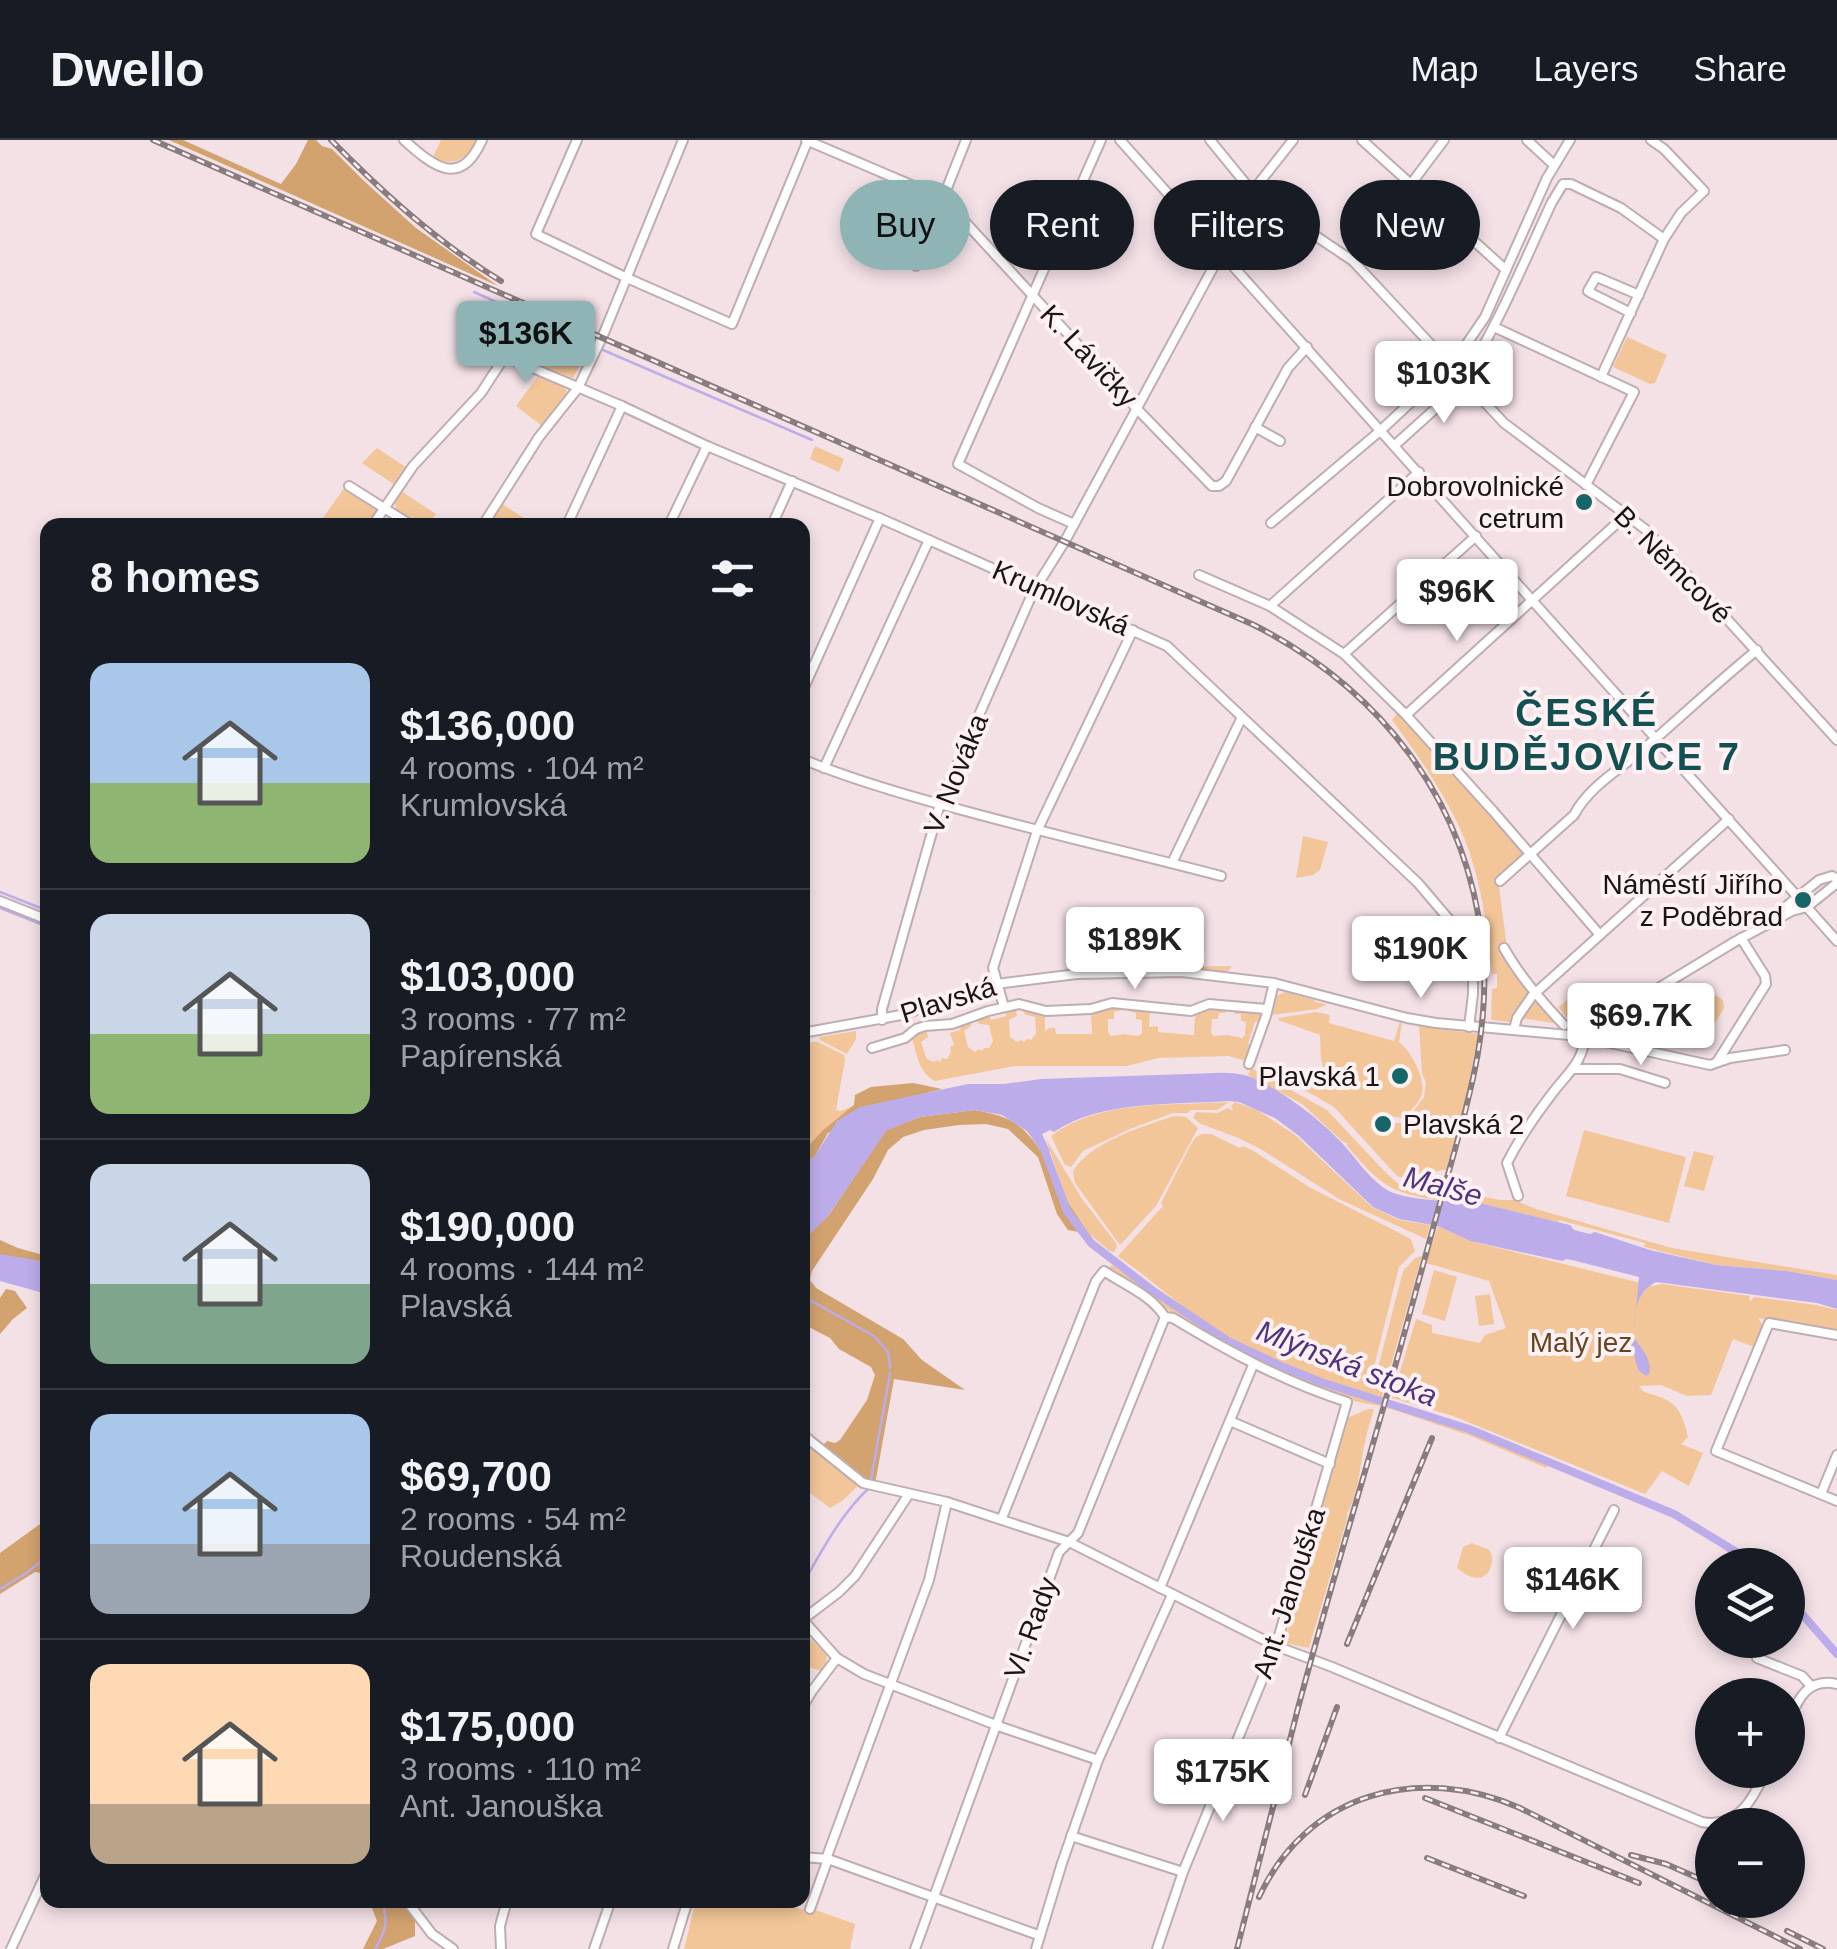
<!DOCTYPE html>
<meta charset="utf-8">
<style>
body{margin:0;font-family:Arial,sans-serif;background:#242831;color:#f1f3f6;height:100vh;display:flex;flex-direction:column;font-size:38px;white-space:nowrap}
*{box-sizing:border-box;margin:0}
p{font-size:32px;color:#9ea1a6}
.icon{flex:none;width:55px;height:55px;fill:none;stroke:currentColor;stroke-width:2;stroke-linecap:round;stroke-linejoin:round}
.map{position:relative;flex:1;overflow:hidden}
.drawer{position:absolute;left:40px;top:378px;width:770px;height:1390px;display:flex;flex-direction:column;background:#171b24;border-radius:20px;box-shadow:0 5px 15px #0003}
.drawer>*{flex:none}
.hud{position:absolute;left:840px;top:40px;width:845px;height:90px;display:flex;gap:20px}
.tools{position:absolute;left:1695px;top:1408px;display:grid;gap:20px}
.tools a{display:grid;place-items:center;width:110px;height:110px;border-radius:50%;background:#171b24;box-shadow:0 5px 15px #0003;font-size:50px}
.price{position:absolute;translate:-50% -85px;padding:0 22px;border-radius:10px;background:#fff;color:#222;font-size:32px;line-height:65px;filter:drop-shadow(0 2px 5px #0008)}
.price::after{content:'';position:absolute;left:50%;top:60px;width:30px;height:22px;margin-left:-15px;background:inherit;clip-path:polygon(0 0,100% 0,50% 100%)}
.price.selected{background:#8fb4b6;color:#111}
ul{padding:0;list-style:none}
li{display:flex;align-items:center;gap:30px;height:250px;padding:0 50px}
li+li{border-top:2px solid #363941}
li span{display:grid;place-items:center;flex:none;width:280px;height:200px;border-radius:20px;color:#555}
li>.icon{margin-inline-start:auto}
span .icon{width:120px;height:120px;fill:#fffc;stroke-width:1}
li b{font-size:42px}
h2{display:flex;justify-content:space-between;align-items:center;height:120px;padding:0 50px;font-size:42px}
.chip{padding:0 35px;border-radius:45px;background:#171b24;box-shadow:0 5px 15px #0003;font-size:35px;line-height:90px}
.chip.selected{background:#8fb4b6;color:#111}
header{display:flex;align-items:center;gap:60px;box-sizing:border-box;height:140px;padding:0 50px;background:#171b24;border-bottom:2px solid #363941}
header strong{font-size:48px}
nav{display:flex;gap:55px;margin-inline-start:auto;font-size:35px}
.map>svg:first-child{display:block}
.green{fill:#f3c699}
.forest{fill:#d2a26f}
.water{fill:#bcadea}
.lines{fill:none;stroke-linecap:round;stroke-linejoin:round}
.stream{stroke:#bcadea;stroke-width:2.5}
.canal{stroke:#bcadea;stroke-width:8}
.minor-casing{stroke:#beadb1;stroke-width:12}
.minor{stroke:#fff;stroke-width:8}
.rail-casing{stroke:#887c7f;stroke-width:6}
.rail{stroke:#fef0f3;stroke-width:2.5;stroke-dasharray:8;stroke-linecap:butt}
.poi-dot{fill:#176667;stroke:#fef0f3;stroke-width:4}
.labels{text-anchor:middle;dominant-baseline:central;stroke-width:8;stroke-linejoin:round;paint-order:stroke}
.street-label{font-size:28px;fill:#1a1415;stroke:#fef0f3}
.poi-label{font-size:28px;fill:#1a1415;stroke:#fef0f3;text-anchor:end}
.park-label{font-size:28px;fill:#66441d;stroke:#fef0f3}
.water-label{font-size:30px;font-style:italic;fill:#4d357e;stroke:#fef0f3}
.district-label{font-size:38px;font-weight:bold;letter-spacing:2.5px;fill:#135052;stroke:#fef0f3}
</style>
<header>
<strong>Dwello</strong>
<nav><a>Map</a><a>Layers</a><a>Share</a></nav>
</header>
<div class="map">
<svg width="1837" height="1809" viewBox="0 0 1837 1809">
<rect width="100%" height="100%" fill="#f3e1e6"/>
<g class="green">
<path d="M441,0H476C467,19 453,28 433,17Z"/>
<path d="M882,83L897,90L887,114L871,107Z"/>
<path d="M551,194L588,210L573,238L538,224Z"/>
<path d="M1627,197L1667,215L1655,243L1650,244L1613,227Z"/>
<path d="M539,235L563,246L567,252L542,286L516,266Z"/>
<path d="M815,306L844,319L839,332L810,319Z"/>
<path d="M377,308L407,328L395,345L362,323Z"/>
<path d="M345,347L373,365L376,370L368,385H318Z"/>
<path d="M401,351L436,374L428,385H418L396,371L395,362Z"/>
<path d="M502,364L532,383L531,385H501L492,379Z"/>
<path d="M1400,570L1525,715L1498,739L1510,830L1530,851L1511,882L1491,880L1492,849L1497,848V834H1492C1487,786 1481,735 1461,691C1443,651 1418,615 1392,580Z"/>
<path d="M1303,696L1328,702L1320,730L1313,735L1296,738Z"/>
<path d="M1232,826L1227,832L1179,829L1085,831L1082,827Z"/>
<path d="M1599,843L1604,849L1589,872L1594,878L1580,887L1575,886L1558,867L1573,856L1580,862Z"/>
<path d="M1285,852L1314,860L1315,862L1326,864V865L1317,869L1272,875L1277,856Z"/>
<path d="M1717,856L1723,860L1724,868L1705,900L1670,892L1669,888L1672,881L1712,857Z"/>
<path d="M1535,860H1537L1559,884L1521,878Z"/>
<path d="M1113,868L1122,870L1114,872V879H1108V892L1111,896L1123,894L1139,896L1142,893V880L1136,879V873L1128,871L1130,868L1150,870L1149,887L1158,886V892L1194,895L1195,876L1210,868L1226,869L1225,873H1219L1218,879H1212L1211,893L1214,896L1227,895L1242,898L1245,895L1246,882L1241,881V874H1234L1236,870L1261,874L1260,881L1255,882L1248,904L1252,906L1247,921L1228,916L1158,918L1127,926H1015L935,941C919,933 917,915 912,898L916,892L926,889L928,897L921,902L926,918L933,922L937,920L940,922L942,918L947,919L951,912L950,907L954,905L950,893L960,890L961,884L970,880L971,886L964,891L968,907L975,912L979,909L982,911L984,908H989L993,901L989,885L980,884L974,879L989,875L991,880L1006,876V873L1016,870L1017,876L1009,880L1010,897L1017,902L1021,900L1024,902L1027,899L1031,900L1036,894L1035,877L1026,875L1021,869L1045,874V891L1049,888H1055L1056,894H1092L1091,873Z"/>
<path d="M1316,872L1330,875L1329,883L1394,901L1400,881L1402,882L1399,902C1411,911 1425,937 1422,953C1420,963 1409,972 1402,978L1390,976L1389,979L1394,983H1402L1407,980L1424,957L1426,943L1422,933L1419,886L1478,894L1467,955L1446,1030C1425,1031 1425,1044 1397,1036L1334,967L1301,948L1326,940L1321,919L1320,895L1278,880L1279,878Z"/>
<path d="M856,891V899L847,914L820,900L819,897Z"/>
<path d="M813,902H818L844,915L845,920L836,970L841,971L855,965L823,990L803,1013V903Z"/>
<path d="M1251,928L1327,970L1386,1033L1402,1047L1439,1053L1437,1060C1387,1052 1379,1043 1347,1006V1003L1342,1001L1302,964L1248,935Z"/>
<path d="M1229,962L1217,970H1191L1187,973H1173L1130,989L1083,1011L1071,1027L1065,1025L1051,996C1100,959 1171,966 1229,962Z"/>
<path d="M1235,962L1257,970L1294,994L1372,1067L1399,1080L1430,1085L1426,1099L1339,1059L1259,1008L1236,997L1201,984L1193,978L1196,972L1218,973L1228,968L1233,971L1231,966Z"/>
<path d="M1174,976L1186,977L1198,988L1156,1066L1120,1105L1075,1043L1073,1031C1092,1001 1142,987 1174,976Z"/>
<path d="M1584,990L1686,1017L1669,1083L1566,1056Z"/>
<path d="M1202,994H1211L1240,1008L1243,1006L1252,1010L1309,1047L1411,1099L1415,1111L1399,1127L1370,1243L1373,1247L1403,1131L1415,1118L1422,1116L1382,1257C1326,1240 1282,1229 1230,1199C1190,1175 1156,1143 1118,1116L1163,1066L1161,1063L1191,1004L1196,997Z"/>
<path d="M1046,999L1082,1059L1116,1103L1117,1107L1114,1112L1110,1111L1089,1094L1067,1061Z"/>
<path d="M1694,1011L1714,1016L1704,1051L1684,1046Z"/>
<path d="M1446,1054H1470L1500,1060H1514L1536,1069L1672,1108L1837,1135V1140L1787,1131L1716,1125L1644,1107L1645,1103L1559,1080L1558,1082L1466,1060L1444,1061Z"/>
<path d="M1438,1086L1470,1101L1653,1146L1662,1144L1750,1156L1749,1160L1751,1161L1754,1157L1816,1165L1837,1170V1191L1758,1178L1762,1184L1754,1207L1733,1199L1711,1255L1687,1256L1661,1245L1639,1246L1644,1252C1674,1260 1681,1266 1688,1297L1681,1304L1703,1313L1689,1346L1662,1331L1645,1354L1453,1276L1392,1258L1416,1179L1432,1185V1193L1480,1203L1485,1195L1506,1188L1489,1141L1426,1123Z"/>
<path d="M1112,1125L1228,1202L1250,1214L1327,1245L1381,1263L1380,1266C1278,1250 1194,1184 1107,1131Z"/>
<path d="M1434,1130L1457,1137L1445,1181L1422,1174Z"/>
<path d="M1490,1154L1494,1184L1479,1186L1475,1156Z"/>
<path d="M1388,1264L1451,1286L1548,1324L1546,1328L1471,1296L1391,1269L1387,1268Z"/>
<path d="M1368,1269H1374C1371,1280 1367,1291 1365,1302C1360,1324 1359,1353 1347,1374V1379L1309,1508L1284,1503L1347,1278Z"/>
<path d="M802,1297L860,1344L842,1361L830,1368L803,1348Z"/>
<path d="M1472,1403C1478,1406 1484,1407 1489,1410C1498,1419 1488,1455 1457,1428L1463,1407Z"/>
<path d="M802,1491L827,1515L826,1523L821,1531L803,1525Z"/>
<path d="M696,1760H750L807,1770L813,1769L855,1784L850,1809H684Z"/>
</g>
<g class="forest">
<path d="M169,0H183L281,44L296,24L308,0H316L322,6L332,9L364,41L416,88L498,146Z"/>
<path d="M913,943L942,949L906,958L828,993L815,1016L803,1026L802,1013L823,990L854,965L855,955L871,947Z"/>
<path d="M975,970C1013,977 1023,984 1044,1016L1047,1014L1067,1061L1089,1094L1068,1090L1057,1074L1038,1017L1008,989L986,984L959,985L924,990L903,997L888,1010L873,1039L812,1131L810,1140L816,1148L903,1199L922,1220L965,1250L894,1239L875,1344L866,1342L823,1305L827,1301L835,1303L840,1300L867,1260L875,1235L871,1227L839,1209L830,1198L803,1184L802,1101L829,1075L886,990L920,977Z"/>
<path d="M0,1100L18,1108L47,1116V1122L5,1117L0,1114Z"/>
<path d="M6,1149L15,1151L27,1168L13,1179L0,1194V1158Z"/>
<path d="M47,1379V1434L35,1432L0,1454V1413Z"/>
<path d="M369,1760H403L415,1779V1796L383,1809H363L377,1781Z"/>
</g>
<g class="water">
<path d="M1186,934C1205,934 1229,930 1248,936C1278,947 1320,979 1342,1003C1356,1018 1371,1042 1391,1052C1408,1059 1449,1063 1467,1060L1570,1085L1574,1090L1590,1094L1595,1092L1650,1110L1716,1125L1787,1131L1837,1140V1169L1817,1163L1656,1142C1634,1153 1635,1174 1634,1197C1640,1208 1653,1218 1649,1234L1646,1236L1638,1230L1631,1203L1633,1202L1639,1137L1572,1120L1566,1119L1562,1121L1470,1101L1438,1086L1399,1079L1373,1067L1299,996L1275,978L1239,962L1228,961C1173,965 1100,960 1054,992L1050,990L1042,994L1050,1011L1045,1017L1027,991L1002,975L975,970L920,977L886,991L829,1075L803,1101V1026L815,1016L837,981L860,967L968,944H1004L1041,939Z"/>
<path d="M0,1114L47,1122V1154L0,1141Z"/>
</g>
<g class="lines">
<g class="stream">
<path d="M474,152L593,205"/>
<path d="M603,210L812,300"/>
<path d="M0,752L48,771"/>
<path d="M0,768L48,787"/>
<path d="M802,1159H808L874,1196L888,1212L890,1228"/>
<path d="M871,1340L890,1233"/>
<path d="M802,1445C822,1411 840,1375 869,1348"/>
<path d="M0,1449L25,1434L48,1416"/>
<path d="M375,1809C386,1791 389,1780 381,1760"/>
</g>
<g class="canal">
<path d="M1044,1009L1067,1071L1091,1103L1152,1150L1228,1201L1281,1226L1321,1242L1469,1289L1597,1342L1674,1374L1743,1416L1753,1425"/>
<path d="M1788,1458L1837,1514"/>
</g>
<g class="minor-casing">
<g id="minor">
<path d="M404,0C433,26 460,49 482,0"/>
<path d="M577,0L536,94L627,138L732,184L808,0"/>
<path d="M806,0L944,59L1138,270L1212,346H1219L1226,341L1288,228L1307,207"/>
<path d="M1120,0L1837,801"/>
<path d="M1210,0L1255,55L1353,121L1504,283L1645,389L1837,600"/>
<path d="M1362,0L1506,130"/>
<path d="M1527,0L1554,25"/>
<path d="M1206,96L1252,52L1293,0"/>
<path d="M1353,121L1444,0"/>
<path d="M916,126L966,0"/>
<path d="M1631,173L1591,153L1588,151L1596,137L1599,138L1639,155"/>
<path d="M1494,187L1634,252L1586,345"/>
<path d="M488,209L622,266L707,306L884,380L1167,506L1418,743L1458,790L1467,807L1473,827V854L1469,887"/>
<path d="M1601,237L1664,99L1681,73L1704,51L1664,9L1651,0"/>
<path d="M1255,287L1280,301"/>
<path d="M1395,305L1456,250C1496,192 1522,126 1552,62L1563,44H1571L1621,68L1664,99"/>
<path d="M349,346L411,385"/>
<path d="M1271,383L1380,291L1455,221L1485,177L1547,38L1570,0"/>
<path d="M1074,384L1038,368L958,324L1101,0"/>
<path d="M373,385L413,326L481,253L505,216"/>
<path d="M483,385L539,297L578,248L604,193L683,0"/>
<path d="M567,385L622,266"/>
<path d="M669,385L707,306"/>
<path d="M772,385L792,341"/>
<path d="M1199,435L1270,466L1344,514L1406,575L1493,671L1600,795"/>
<path d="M1270,466L1419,332"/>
<path d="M1344,514L1476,396"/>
<path d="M802,552L880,378"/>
<path d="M1406,575L1627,374"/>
<path d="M802,619C853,640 905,655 958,669C1045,693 1133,713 1221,736"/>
<path d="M824,628L929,400"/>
<path d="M1172,723L1242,577"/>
<path d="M1500,741L1574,675C1589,646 1622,628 1646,607C1683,575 1719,541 1757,510"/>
<path d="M0,761L48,780"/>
<path d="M1768,781L1819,740L1832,736L1837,739"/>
<path d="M1504,808C1520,837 1541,861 1564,885"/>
<path d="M1004,867L993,828L1037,691L1133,490"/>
<path d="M882,880V869L940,664L1033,452L1065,401L1221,113"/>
<path d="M1514,889L1517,878L1532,856L1729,679"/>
<path d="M1585,892L1601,901L1710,925L1730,918L1785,910"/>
<path d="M802,893L901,875L996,844L1077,834L1182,832L1274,843L1407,878L1436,883L1569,895L1580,894L1596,886L1736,801L1792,771L1807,767L1837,743"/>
<path d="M872,908L905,898L916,889L925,886L952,884L988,871L1019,864L1046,871L1091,869L1112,863L1191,871L1209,864L1266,869"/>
<path d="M1717,922L1766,844L1765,836L1741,798"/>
<path d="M1249,924L1266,876L1274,843"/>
<path d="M1575,929H1620L1665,943"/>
<path d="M1518,1056L1507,1023C1519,999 1535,976 1551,955C1567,933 1585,922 1585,892"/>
<path d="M1837,1195L1769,1183L1716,1311L1837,1361"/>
<path d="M1230,1281L1330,1324"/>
<path d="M802,1294L863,1343L947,1362L1069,1402L1276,1506L1332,1527L1702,1682C1738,1689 1754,1658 1766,1630"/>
<path d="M1821,1354L1837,1315"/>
<path d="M1002,1378L1096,1141L1104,1131C1126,1146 1150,1154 1165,1177L1173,1178C1229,1212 1285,1242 1347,1262L1276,1506L1183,1732L1157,1809"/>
<path d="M1160,1448L1253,1225"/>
<path d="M802,1480L839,1452L855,1436L909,1354"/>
<path d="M803,1480L837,1518L864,1534L1001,1587L1098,1620"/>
<path d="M1757,1518L1802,1536L1811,1546"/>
<path d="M802,1568L812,1551L837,1518"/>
<path d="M1788,1582C1798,1559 1808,1537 1837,1544"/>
<path d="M1499,1598L1614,1370"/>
<path d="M1071,1696L1183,1732"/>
<path d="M802,1717L828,1719L1038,1795"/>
<path d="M826,1719L929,1440L947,1362"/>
<path d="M406,1760L432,1794L453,1809"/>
<path d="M810,1769L828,1719"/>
<path d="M11,1809L48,1729"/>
<path d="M501,1809L500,1786L507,1760"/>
<path d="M594,1809L611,1760"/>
<path d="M673,1809L688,1760"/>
<path d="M915,1809L1059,1412L1078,1393L1165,1177"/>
<path d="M1036,1809L1062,1723L1098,1620L1172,1455"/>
</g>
</g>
<use href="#minor" class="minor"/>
<g class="rail-casing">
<g id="rail">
<path d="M153,0L1254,485C1380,549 1466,659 1482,801C1492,883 1469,960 1447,1038C1432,1091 1418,1144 1403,1198C1369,1321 1331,1444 1298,1568C1277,1648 1258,1729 1237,1809"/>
<path d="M331,0C383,53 437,102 501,141"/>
<path d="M1347,1504L1432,1298"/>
<path d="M1305,1655L1337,1567"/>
<path d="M1425,1658L1639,1743"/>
<path d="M1631,1715L1666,1724L1698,1738"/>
<path d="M1427,1718L1524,1756"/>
<path d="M1259,1757C1307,1653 1418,1623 1520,1668L1800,1809"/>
<path d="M1787,1791L1823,1809"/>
</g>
</g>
<use href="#rail" class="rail"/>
</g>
<g class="poi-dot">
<circle cx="1584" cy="362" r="10"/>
<circle cx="1803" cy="760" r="10"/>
<circle cx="1400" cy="936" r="10"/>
<circle cx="1383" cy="984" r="10"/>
</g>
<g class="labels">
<g class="street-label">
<text transform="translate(1089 216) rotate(47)">K. Lávičky</text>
<text transform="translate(1673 425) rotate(45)">B. Němcové</text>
<text transform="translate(1061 458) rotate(24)">Krumlovská</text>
<text transform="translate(956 634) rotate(-68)">V. Nováka</text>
<text transform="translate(948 860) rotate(-17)">Plavská</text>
<text transform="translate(1289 1453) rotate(-72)">Ant. Janouška</text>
<text transform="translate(1031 1488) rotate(-70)">Vl. Rady</text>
</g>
<g class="poi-label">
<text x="1564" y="346">Dobrovolnické<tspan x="1564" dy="32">cetrum</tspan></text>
<text x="1783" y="744">Náměstí Jiřího<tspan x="1783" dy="32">z Poděbrad</tspan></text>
<text x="1380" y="936">Plavská 1</text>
<text x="1403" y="984" text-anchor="start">Plavská 2</text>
</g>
<g class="park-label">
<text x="1581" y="1202">Malý jez</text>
</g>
<g class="water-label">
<text transform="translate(1443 1046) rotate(15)">Malše</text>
<text transform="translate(1347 1223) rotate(21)">Mlýnská stoka</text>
</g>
<g class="district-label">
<text x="1587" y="573">ČESKÉ<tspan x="1587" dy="44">BUDĚJOVICE 7</tspan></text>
</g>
</g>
</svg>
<div class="tools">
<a><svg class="icon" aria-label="layers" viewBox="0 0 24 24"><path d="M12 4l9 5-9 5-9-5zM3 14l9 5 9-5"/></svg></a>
<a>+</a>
<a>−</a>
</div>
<b class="price selected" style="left:526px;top:246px">$136K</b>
<b class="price" style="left:1444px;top:286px">$103K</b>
<b class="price" style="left:1457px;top:504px">$96K</b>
<b class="price" style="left:1135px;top:852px">$189K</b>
<b class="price" style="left:1421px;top:861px">$190K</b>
<b class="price" style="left:1641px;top:928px">$69.7K</b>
<b class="price" style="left:1573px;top:1492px">$146K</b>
<b class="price" style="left:1223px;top:1684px">$175K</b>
<div class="hud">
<a class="chip selected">Buy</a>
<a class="chip">Rent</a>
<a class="chip">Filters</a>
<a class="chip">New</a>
</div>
<section class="drawer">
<h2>8 homes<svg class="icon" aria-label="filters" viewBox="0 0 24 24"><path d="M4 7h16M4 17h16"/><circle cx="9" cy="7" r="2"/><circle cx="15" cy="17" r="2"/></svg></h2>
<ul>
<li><span style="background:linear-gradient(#a9c7e8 60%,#8fb573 0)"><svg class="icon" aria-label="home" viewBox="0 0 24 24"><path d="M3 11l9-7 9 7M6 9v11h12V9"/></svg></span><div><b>$136,000</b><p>4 rooms · 104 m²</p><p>Krumlovská</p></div></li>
<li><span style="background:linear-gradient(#c9d6e8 60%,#8fb573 0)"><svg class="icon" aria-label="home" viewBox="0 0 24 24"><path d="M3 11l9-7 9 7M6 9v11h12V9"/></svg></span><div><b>$103,000</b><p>3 rooms · 77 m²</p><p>Papírenská</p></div></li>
<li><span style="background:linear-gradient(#c9d6e8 60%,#7fa58c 0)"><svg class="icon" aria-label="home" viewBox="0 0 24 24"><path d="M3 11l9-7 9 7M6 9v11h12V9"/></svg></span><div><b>$190,000</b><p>4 rooms · 144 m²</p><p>Plavská</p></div></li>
<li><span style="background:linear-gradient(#a9c7e8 65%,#9aa5b1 0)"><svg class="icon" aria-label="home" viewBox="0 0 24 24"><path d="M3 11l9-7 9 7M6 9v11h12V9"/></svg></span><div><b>$69,700</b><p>2 rooms · 54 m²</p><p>Roudenská</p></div></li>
<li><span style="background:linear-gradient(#ffd9b3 70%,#b9a48a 0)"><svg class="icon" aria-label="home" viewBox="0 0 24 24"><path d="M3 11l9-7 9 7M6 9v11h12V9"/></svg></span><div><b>$175,000</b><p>3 rooms · 110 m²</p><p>Ant. Janouška</p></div></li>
</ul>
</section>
</div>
